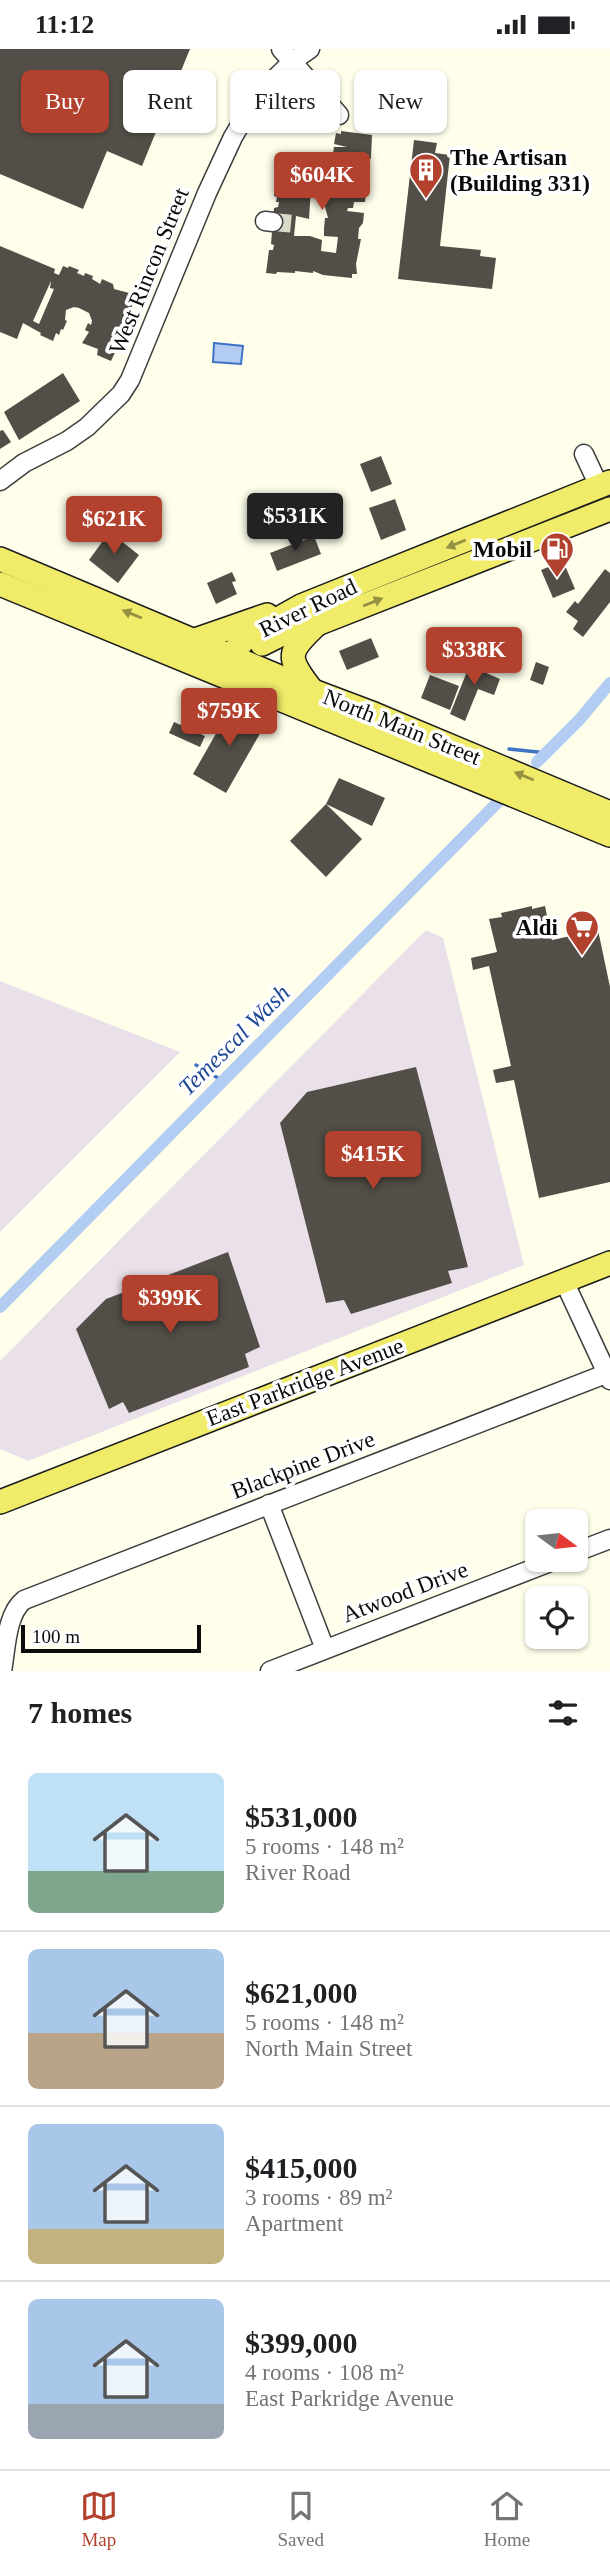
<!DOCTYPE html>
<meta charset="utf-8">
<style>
body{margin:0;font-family:Georgia,serif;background:#f2f2f2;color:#202124;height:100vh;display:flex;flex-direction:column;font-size:26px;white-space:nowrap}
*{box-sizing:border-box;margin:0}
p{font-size:23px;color:#757577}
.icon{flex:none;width:38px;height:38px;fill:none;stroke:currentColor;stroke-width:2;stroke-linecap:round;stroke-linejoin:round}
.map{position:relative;height:1622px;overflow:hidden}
.sheet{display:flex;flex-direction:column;background:#fff;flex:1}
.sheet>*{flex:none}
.hud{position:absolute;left:21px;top:21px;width:569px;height:63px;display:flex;gap:14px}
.needle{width:46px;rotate:105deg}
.controls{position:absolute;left:525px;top:1460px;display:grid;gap:14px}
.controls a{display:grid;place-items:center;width:63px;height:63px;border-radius:10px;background:#fff;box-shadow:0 2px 5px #0004;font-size:35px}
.scale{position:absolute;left:21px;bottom:18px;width:180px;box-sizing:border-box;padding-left:7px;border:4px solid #0b0b0b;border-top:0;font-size:19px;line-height:24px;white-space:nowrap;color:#0b0b0b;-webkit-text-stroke:5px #fff;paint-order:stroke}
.price{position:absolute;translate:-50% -60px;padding:0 16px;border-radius:7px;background:#b2422d;color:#fff;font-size:23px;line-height:46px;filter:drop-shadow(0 2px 4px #0008)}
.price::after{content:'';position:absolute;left:50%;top:42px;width:21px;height:16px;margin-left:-10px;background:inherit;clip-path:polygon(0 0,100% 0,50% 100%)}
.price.active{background:#222;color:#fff}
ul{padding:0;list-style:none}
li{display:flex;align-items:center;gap:21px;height:175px;padding:0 28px}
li+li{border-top:2px solid #e0e0e0}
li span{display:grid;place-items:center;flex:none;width:196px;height:140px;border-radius:10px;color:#555}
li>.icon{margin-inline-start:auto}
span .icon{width:84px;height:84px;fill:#fffc;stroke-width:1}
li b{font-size:30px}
h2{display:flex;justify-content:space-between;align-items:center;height:84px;padding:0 28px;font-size:30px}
.pill{padding:0 24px;border-radius:10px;background:#fff;box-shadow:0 2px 5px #0004;font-size:24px;line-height:63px}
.pill.active{background:#b2422d;color:#fff}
.status{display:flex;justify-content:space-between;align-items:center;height:49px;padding:0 35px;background:#fff;direction:ltr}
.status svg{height:19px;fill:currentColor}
.tab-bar{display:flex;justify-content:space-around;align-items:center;height:98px;border-top:2px solid #e0e0e0;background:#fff;font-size:19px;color:#757577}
.tab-bar a{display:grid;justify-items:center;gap:4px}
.tab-bar .active{color:#b2422d}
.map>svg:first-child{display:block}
.industrial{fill:#eae0e9}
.water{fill:#b3cdf2;stroke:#3e73c4;stroke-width:2}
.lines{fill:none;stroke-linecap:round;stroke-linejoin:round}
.stream{stroke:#3e73c4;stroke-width:3.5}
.canal{stroke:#b3cdf2;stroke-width:12}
.building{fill:#534f48;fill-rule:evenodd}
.minor-tunnel{stroke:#dadac9;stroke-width:18;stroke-dasharray:18 9;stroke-linecap:butt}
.minor-casing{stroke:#3e3e3e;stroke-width:21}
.major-casing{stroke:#1c1c1c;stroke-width:26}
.minor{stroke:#fff;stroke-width:18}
.major{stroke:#f0eb69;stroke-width:23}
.oneway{fill:#949143}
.labels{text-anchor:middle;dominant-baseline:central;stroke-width:7;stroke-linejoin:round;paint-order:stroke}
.poi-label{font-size:23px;font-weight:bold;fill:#0b0b0b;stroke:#fff;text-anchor:end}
.street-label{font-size:23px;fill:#0b0b0b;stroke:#fff}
.water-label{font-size:24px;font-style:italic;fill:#1d4894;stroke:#fff}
</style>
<div class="status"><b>11:12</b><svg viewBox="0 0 49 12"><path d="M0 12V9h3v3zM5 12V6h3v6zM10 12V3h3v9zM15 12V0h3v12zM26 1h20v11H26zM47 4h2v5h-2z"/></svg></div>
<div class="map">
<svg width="610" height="1622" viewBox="0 0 610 1622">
<rect width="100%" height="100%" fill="#fefeeb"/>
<g class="industrial">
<path d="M426,881L443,889L524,1216L28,1412L0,1400V1312Z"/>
<path d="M0,932L180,1003L0,1183Z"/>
</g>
<path class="water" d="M214,294L243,297L241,315L213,313Z"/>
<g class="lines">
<g class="stream">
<path d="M509,700L547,704"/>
<path d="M196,1016L223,1032"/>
</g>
<g class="canal">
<path d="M537,713L580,670L610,634"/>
<path d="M0,1258L498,753"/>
</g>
</g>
<g class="building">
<path d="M0,0H190L142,117L107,102L83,160L0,125Z"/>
<path d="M341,82L372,86L371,109L367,114L369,117L365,153H354L353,159H348L347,162L364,164L363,174L359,179L358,190H361L356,215L357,225H352V229L323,226L313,222V224L295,222V224L277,223L276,225L266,224L269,201H273L274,196L271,195L274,159L278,158L279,153H276L277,148L274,147L277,125H281L282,113L314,116L312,131L309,130L311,139L309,170L296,167L294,187H310L322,191L321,202L336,204L338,188L324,187V179L325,169H328L325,158L329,132L332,133V129H329L334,98H347L334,95L336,84L341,85Z"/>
<path d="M414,91L437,94L435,104L450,106L440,197L481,201L480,207L496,209L492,240L398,230Z"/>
<path d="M0,197L55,220L54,224L59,226L63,217L68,219L69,217L79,221L77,224L84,227L85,224L93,227L92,230L97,233L100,235L102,230L113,235L114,240L133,245L132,247L136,249L124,274L127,275L124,282L121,281L117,292L120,293L111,312L97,306L98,300L82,294L89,283L85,281L88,274L91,276L92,272L89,264L79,259L74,258L66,261L65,271L67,272L63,281L61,280L59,286L56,284L53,292L40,286L41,284L23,274L17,290L0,283ZM51,232L50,239L54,240L39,275L33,272Z"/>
<path d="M63,324L80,352L19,391L4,363Z"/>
<path d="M3,381L11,393L0,400V382Z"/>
<path d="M381,407L392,435L371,443L360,415Z"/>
<path d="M395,450L406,481L381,491L369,459Z"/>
<path d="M113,478L123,486L120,491L139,506L118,534L89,511Z"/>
<path d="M314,487L321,505L277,522L270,504Z"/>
<path d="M563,512L575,540L553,549L541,521Z"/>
<path d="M605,520L610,524V553L583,588L573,580L578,572L566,563L575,552L578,555Z"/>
<path d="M232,523L236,532L232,533L237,545L216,555L207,534Z"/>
<path d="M371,589L379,608L347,621L339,602Z"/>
<path d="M474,605L489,611L484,623L500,630L494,646L478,640L465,672L450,665Z"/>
<path d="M536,613L549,618L543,636L530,631Z"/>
<path d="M430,626L459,637L450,661L421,649Z"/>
<path d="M234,653L241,656L239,660L266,674L226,744L193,725Z"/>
<path d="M174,673L205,687L200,698L169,684Z"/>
<path d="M339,729L385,749L372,777L326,755L362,790L326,828L290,792L326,755Z"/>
<path d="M532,857V860L545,857L552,891L598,881L610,938V1133L539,1149L514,1031L496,1034L493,1021L511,1017L489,917L473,921L471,909L497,903L489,870L502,868L501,864Z"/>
<path d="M416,1018L468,1218L448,1222L452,1234L351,1265L344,1251L326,1254L280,1074L307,1043Z"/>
<path d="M228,1203L260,1298L245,1305L249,1318L129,1364L123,1353L109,1360L76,1280L106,1250Z"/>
</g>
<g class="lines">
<path class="minor-tunnel" d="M273,173L295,175"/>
<g class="minor-casing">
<g id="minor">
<path d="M281,0L339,66"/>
<path d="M265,172L273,173"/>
<path d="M584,405L599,437"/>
<path d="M0,432L24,414L67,392L87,378L121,345L130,331L207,144L233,88L258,46L293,12L310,0"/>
<path d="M564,1232L610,1331"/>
<path d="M269,1455L325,1600"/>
<path d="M576,1503L610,1490"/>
<path d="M2,1622C6,1601 6,1565 24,1551L608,1324"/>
<path d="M270,1622L558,1510"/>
</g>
</g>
<g class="major-casing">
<g id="major">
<path d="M0,510L313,642L374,665L610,764"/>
<path d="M0,535L610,786"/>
<path d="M195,591L267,566"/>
<path d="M262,595L288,582L317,575L610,460"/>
<path d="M229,619L231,606L242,593L251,585L301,557L610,433"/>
<path d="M311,640C286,608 287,603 317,575"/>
<path d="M0,1453L610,1214"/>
</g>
</g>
<use href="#minor" class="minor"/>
<use href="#major" class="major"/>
</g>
<defs><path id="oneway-solid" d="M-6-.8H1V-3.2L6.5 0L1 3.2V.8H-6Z" transform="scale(1.75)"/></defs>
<g class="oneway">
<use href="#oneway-solid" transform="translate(456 495) rotate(158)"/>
<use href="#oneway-solid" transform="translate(373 553) rotate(-22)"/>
<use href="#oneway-solid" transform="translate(132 565) rotate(-158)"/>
<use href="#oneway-solid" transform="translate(524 727) rotate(-158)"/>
</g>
<defs>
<g id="building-pin" transform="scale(1.75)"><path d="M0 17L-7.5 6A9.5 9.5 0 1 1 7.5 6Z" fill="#b2422d" stroke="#fff"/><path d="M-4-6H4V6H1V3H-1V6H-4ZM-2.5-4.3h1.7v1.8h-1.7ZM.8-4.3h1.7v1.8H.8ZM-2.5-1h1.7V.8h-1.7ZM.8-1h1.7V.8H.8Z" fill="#fff"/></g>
<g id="fuel-pin" transform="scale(1.75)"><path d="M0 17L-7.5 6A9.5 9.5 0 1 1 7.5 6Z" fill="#b2422d" stroke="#fff"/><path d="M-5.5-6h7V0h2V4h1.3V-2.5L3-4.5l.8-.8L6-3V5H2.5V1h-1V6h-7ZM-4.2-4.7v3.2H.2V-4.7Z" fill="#fff"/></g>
<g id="supermarket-pin" transform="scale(1.75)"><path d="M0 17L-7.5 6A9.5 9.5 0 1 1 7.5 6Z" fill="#b2422d" stroke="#fff"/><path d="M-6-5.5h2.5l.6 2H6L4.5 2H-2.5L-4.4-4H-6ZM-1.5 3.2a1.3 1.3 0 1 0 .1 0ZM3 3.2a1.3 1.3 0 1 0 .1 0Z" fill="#fff"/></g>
</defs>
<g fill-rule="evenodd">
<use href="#building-pin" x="426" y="121"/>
<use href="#fuel-pin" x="557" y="500"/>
<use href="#supermarket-pin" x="582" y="878"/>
</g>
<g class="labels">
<g class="poi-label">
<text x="450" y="108" text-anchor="start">The Artisan<tspan x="450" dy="26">(Building 331)</tspan></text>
<text x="532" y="500">Mobil</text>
<text x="558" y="878">Aldi</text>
</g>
<g class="street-label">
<text transform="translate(149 222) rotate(-68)">West Rincon Street</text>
<text transform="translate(308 559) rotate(-26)">River Road</text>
<text transform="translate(402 678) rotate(22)">North Main Street</text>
<text transform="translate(305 1333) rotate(-21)">East Parkridge Avenue</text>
<text transform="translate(303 1416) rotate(-21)">Blackpine Drive</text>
<text transform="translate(405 1543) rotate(-21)">Atwood Drive</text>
</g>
<g class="water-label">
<text transform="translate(234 991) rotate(-45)">Temescal Wash</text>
</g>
</g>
</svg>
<div class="controls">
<a><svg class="needle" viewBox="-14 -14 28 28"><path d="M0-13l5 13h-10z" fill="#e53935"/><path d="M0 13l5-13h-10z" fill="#757577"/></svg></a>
<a><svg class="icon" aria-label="locate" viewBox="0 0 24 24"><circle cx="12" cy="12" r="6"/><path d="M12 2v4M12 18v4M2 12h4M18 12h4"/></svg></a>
</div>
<div class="scale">100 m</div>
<b class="price" style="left:322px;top:163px">$604K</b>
<b class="price active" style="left:295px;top:504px">$531K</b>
<b class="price" style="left:114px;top:507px">$621K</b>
<b class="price" style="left:474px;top:638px">$338K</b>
<b class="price" style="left:229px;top:699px">$759K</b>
<b class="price" style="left:373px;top:1142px">$415K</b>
<b class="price" style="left:170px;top:1286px">$399K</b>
<div class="hud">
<a class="pill active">Buy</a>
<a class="pill">Rent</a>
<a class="pill">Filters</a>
<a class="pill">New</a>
</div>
</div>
<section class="sheet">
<h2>7 homes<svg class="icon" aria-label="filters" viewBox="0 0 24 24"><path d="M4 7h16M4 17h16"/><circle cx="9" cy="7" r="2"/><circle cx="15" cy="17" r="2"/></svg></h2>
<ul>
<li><span style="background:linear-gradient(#bfe0f5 70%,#7fa58c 0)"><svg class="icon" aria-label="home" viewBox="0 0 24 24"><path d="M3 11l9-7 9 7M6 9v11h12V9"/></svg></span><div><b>$531,000</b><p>5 rooms · 148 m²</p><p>River Road</p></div></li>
<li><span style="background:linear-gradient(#a9c7e8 60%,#b9a48a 0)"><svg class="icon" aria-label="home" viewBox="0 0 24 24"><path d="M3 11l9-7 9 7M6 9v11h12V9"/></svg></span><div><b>$621,000</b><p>5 rooms · 148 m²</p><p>North Main Street</p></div></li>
<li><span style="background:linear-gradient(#a9c7e8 75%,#c2b280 0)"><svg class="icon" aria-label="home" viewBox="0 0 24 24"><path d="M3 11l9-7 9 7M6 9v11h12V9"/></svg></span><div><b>$415,000</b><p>3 rooms · 89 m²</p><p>Apartment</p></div></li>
<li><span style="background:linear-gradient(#a9c7e8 75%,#9aa5b1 0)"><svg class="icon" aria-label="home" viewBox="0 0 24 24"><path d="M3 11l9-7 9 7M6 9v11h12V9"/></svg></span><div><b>$399,000</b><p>4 rooms · 108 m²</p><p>East Parkridge Avenue</p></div></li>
</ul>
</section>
<nav class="tab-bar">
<a class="active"><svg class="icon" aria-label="map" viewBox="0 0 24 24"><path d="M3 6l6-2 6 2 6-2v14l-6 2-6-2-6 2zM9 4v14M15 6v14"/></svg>Map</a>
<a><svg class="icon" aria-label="saved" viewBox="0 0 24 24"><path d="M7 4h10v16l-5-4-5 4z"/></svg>Saved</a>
<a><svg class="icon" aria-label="home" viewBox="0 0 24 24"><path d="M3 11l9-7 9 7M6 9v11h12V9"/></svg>Home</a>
</nav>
